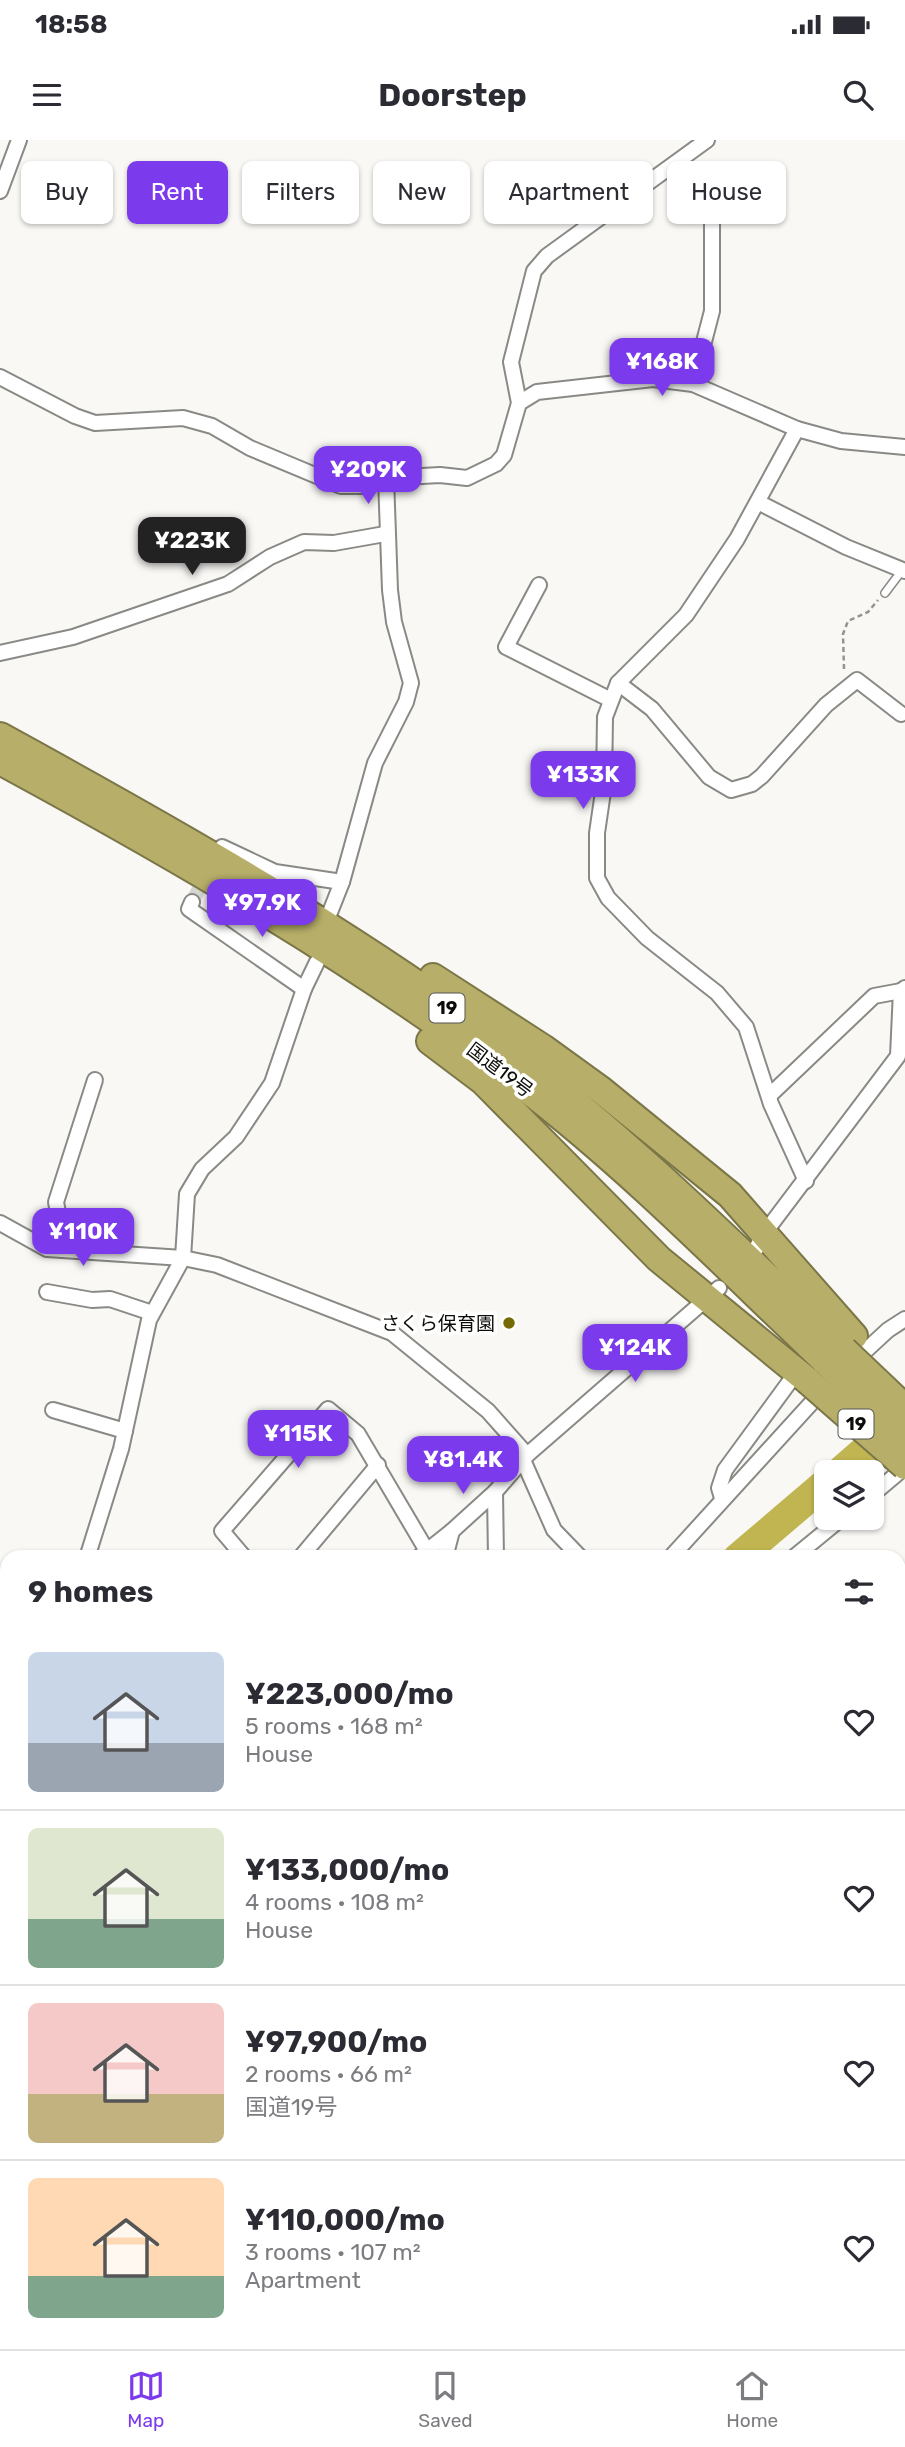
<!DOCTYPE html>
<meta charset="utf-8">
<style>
body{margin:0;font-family:Rubik,"Noto Sans JP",sans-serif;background:#f7f7f7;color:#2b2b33;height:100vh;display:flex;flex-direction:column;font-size:26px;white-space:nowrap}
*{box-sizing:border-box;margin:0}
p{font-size:23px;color:#7c7c81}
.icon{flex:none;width:38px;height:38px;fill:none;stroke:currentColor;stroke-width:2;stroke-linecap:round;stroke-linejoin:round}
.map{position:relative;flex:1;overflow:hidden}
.sheet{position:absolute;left:0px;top:1410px;width:906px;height:800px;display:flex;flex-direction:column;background:#fff;border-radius:21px 21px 0 0;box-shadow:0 2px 5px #0004}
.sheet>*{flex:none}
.guide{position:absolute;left:21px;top:21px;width:864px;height:63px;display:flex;gap:14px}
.controls{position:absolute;left:814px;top:1320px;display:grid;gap:14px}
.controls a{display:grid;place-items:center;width:70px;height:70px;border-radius:10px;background:#fff;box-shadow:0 2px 5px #0004;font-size:35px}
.price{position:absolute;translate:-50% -60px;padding:0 16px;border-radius:14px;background:#7c3aed;color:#fff;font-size:23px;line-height:46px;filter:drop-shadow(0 2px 4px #0008)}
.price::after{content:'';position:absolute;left:50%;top:42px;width:21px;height:16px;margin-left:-10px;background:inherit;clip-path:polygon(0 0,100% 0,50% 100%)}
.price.active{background:#222;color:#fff}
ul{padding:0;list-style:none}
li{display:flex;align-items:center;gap:21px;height:175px;padding:0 28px}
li+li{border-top:2px solid #e1e1e2}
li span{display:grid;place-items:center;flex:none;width:196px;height:140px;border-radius:10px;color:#555}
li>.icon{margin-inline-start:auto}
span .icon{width:84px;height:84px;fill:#fffc;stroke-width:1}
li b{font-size:30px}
h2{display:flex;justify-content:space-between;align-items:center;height:84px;padding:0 28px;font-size:30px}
.pill{padding:0 24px;border-radius:10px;background:#fff;box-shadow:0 2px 5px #0004;font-size:24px;line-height:63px}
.pill.active{background:#7c3aed;color:#fff}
.status{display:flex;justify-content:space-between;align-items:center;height:49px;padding:0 35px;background:#fff;direction:ltr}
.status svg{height:19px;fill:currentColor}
header{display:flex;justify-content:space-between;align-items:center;height:91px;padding:0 28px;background:#fff;font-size:32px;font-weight:700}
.tabs{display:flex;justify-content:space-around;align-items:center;height:98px;border-top:2px solid #e1e1e2;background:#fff;font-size:19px;color:#7c7c81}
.tabs a{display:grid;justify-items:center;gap:4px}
.tabs .active{color:#7c3aed}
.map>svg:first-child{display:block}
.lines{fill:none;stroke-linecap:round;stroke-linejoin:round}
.river{stroke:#c1b551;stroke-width:30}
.street-tunnel{stroke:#d5d5d2;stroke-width:14;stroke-dasharray:14 7;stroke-linecap:butt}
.lane-casing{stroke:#898985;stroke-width:10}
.street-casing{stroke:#898985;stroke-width:18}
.highway-casing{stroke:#7b7648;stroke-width:30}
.path{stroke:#959492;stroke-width:2.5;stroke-dasharray:5 3.5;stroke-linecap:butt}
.lane{stroke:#fff;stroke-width:7}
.street{stroke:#fff;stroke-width:14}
.highway{stroke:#b7af69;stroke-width:26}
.highway-bridge-casing{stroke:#7b7648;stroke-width:30;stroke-linecap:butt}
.highway-bridge{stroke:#b7af69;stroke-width:26}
.poi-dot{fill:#756b04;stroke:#fffffe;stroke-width:2.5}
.labels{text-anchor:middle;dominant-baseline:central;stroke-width:7;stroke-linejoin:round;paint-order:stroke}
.shield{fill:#fffffe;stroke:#555554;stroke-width:2}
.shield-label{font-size:18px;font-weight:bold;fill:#0c0c0b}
.street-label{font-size:19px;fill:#0c0c0b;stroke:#fffffe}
.poi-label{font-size:19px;fill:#0c0c0b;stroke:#fffffe;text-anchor:end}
</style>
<div class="status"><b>18:58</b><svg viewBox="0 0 49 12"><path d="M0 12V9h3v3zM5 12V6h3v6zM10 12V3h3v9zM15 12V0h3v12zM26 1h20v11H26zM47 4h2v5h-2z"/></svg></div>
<header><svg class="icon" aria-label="menu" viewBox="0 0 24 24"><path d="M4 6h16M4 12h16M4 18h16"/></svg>Doorstep<svg class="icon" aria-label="search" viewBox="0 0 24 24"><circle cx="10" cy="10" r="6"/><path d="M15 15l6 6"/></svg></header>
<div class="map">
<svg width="905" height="2209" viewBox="0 0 905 2209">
<rect width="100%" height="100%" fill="#f9f8f5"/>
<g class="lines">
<g class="river">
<path d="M840,1332L895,1284"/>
<path d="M738,1418L826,1343"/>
<path d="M0,2170L7,2164"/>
</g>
<path class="street-tunnel" d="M192,762L208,732"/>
<g class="lane-casing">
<g id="lane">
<path d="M885,453L903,429"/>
<path d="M900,1629L905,1628"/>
</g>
</g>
<g class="street-casing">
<g id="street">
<path d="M0,51L19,0"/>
<path d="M0,237L75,276L95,283L183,278L212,286L250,308L341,346H362L386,338L440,335L467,338L496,324L504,315L519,263L511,222L534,131L547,116L707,0"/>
<path d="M693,244L712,171V65"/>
<path d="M519,263L537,252L653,239L693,244L797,289L841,301L905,307"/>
<path d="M797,289L737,399L686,475L618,543L605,577L604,645L597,693V738L608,758L647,798L717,853L746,887L771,964L806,1041"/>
<path d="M758,362L846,407L905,431"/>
<path d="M539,445L506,507L611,560"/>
<path d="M0,513L73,497L228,444L270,417L304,402L334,403L385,394"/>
<path d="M618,543L652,569L709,637L731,650L752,644L762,636L826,565L857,540L901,574"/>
<path d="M222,707L275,732L342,742"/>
<path d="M192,762L189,769L304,849"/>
<path d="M325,785L342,742L375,623L406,562L411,543L394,482L390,450L386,338"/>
<path d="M769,956L874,856L901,851"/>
<path d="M0,1083L47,1109L183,1118L217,1125L392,1193L488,1271L527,1315"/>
<path d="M756,1109L763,1095L898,916L901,851L905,848"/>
<path d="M65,1110L56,1062L95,940"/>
<path d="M47,1152L92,1160L110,1159L152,1173"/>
<path d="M850,1225L888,1190L905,1179"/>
<path d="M53,1270L125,1291"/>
<path d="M523,1320L554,1390L581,1418"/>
<path d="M495,1352L496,1418"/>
<path d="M872,1355L905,1327"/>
<path d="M722,1358L719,1348L725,1330L796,1233"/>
<path d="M87,1418L121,1309L149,1180L183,1118L187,1054L202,1029L236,997L272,943L304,849L317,822"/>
<path d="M245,1418L222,1391L328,1269L358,1294L427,1411"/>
<path d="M300,1418L378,1325"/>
<path d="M418,1418L452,1391"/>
<path d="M445,1418L452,1391L495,1352L527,1315L719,1148"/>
<path d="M670,1418L825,1248"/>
<path d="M793,1418L843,1377"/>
<path d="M900,1589L905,1590"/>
<path d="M900,1648L905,1635"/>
<path d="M0,1660L7,1665"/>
<path d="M0,1779L7,1780"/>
<path d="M0,2018L7,2013"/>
<path d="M900,2035L901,2029"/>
<path d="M900,2176L905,2175"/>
<path d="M109,2203L119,2209"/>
<path d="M222,2203L233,2209"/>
<path d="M652,2203L658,2209"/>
<path d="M11,2209L17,2203"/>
<path d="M263,2209L267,2203"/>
<path d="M398,2209L400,2203"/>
<path d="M607,2209L610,2203"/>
</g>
</g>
<g class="highway-casing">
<g id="highway">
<path d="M0,596C177,693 356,794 517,916C634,1005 737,1109 844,1210"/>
<path d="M0,621C181,719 360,823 525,948C632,1030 728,1129 826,1222"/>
<path d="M433,837L543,908L601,950L730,1055L854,1196"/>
<path d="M430,901L483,941L659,1119L808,1241"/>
<path d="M0,1702L7,1706"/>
<path d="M0,1731L7,1735"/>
<path d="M900,2100L905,2101"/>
<path d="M900,2125L905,2126"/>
</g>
</g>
<g class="path">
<path d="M844,529L843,494L848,481L868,472L878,460"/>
<path d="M0,2124L7,2119"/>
</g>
<use href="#lane" class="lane"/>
<use href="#street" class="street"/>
<use href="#highway" class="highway"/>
<g class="highway-bridge-casing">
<g id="highway-bridge">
<path d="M844,1210L905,1268"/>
<path d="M826,1222L905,1296"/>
<path d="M808,1241L905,1326"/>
</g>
</g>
<use href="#highway-bridge" class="highway-bridge"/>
</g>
<circle class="poi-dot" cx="509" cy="1183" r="7"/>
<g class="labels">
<g class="shield">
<rect x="429.5" y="853.5" width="35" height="29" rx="5"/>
<rect x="838.5" y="1269.5" width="35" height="29" rx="5"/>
</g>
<g class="shield-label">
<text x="447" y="868">19</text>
<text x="856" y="1284">19</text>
</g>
<g class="street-label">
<text transform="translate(500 930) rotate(37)">国道19号</text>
</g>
<g class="poi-label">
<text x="495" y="1183">さくら保育園</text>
</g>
</g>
</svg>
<div class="controls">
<a><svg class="icon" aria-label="layers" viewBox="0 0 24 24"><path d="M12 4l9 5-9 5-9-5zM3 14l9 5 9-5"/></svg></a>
</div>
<b class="price" style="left:662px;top:258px">¥168K</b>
<b class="price" style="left:368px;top:366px">¥209K</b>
<b class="price active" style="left:192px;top:437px">¥223K</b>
<b class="price" style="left:583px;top:671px">¥133K</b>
<b class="price" style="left:262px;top:799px">¥97.9K</b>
<b class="price" style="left:83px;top:1128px">¥110K</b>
<b class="price" style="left:635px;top:1244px">¥124K</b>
<b class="price" style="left:298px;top:1330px">¥115K</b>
<b class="price" style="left:463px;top:1356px">¥81.4K</b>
<div class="guide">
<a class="pill">Buy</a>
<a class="pill active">Rent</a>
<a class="pill">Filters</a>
<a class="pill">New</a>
<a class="pill">Apartment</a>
<a class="pill">House</a>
</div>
<section class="sheet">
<h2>9 homes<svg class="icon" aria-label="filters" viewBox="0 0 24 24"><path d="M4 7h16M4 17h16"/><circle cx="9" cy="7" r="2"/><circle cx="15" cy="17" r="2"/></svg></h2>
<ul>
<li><span style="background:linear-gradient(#c9d6e8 65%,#9aa5b1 0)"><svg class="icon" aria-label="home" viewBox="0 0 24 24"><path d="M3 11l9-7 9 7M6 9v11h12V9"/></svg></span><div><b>¥223,000/mo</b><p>5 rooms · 168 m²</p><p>House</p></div><svg class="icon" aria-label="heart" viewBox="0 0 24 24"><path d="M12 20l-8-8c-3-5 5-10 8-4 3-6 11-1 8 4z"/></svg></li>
<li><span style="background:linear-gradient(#dfe7d0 65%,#7fa58c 0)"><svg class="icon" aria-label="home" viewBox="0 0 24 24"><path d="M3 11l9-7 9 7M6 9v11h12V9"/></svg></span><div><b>¥133,000/mo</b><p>4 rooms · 108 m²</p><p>House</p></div><svg class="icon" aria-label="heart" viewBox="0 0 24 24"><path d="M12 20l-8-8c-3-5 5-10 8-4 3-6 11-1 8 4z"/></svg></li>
<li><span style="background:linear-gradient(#f6c9c9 65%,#c2b280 0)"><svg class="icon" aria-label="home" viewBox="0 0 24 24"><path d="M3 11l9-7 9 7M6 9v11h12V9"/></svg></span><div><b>¥97,900/mo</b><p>2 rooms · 66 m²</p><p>国道19号</p></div><svg class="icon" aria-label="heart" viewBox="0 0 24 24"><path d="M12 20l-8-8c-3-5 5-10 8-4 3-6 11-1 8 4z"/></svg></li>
<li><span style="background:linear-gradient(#ffd9b3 70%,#7fa58c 0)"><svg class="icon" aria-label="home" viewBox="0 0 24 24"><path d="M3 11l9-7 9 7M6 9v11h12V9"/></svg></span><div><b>¥110,000/mo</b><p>3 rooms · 107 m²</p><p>Apartment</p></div><svg class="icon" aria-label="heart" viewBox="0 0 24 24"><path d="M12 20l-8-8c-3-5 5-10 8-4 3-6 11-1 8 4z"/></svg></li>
</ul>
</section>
</div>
<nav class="tabs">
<a class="active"><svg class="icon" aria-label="map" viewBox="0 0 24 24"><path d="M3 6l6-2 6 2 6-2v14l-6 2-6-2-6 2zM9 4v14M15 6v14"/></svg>Map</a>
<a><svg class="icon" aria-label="saved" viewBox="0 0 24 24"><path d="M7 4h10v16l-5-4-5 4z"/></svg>Saved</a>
<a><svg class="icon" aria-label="home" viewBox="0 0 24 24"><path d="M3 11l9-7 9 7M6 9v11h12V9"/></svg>Home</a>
</nav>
